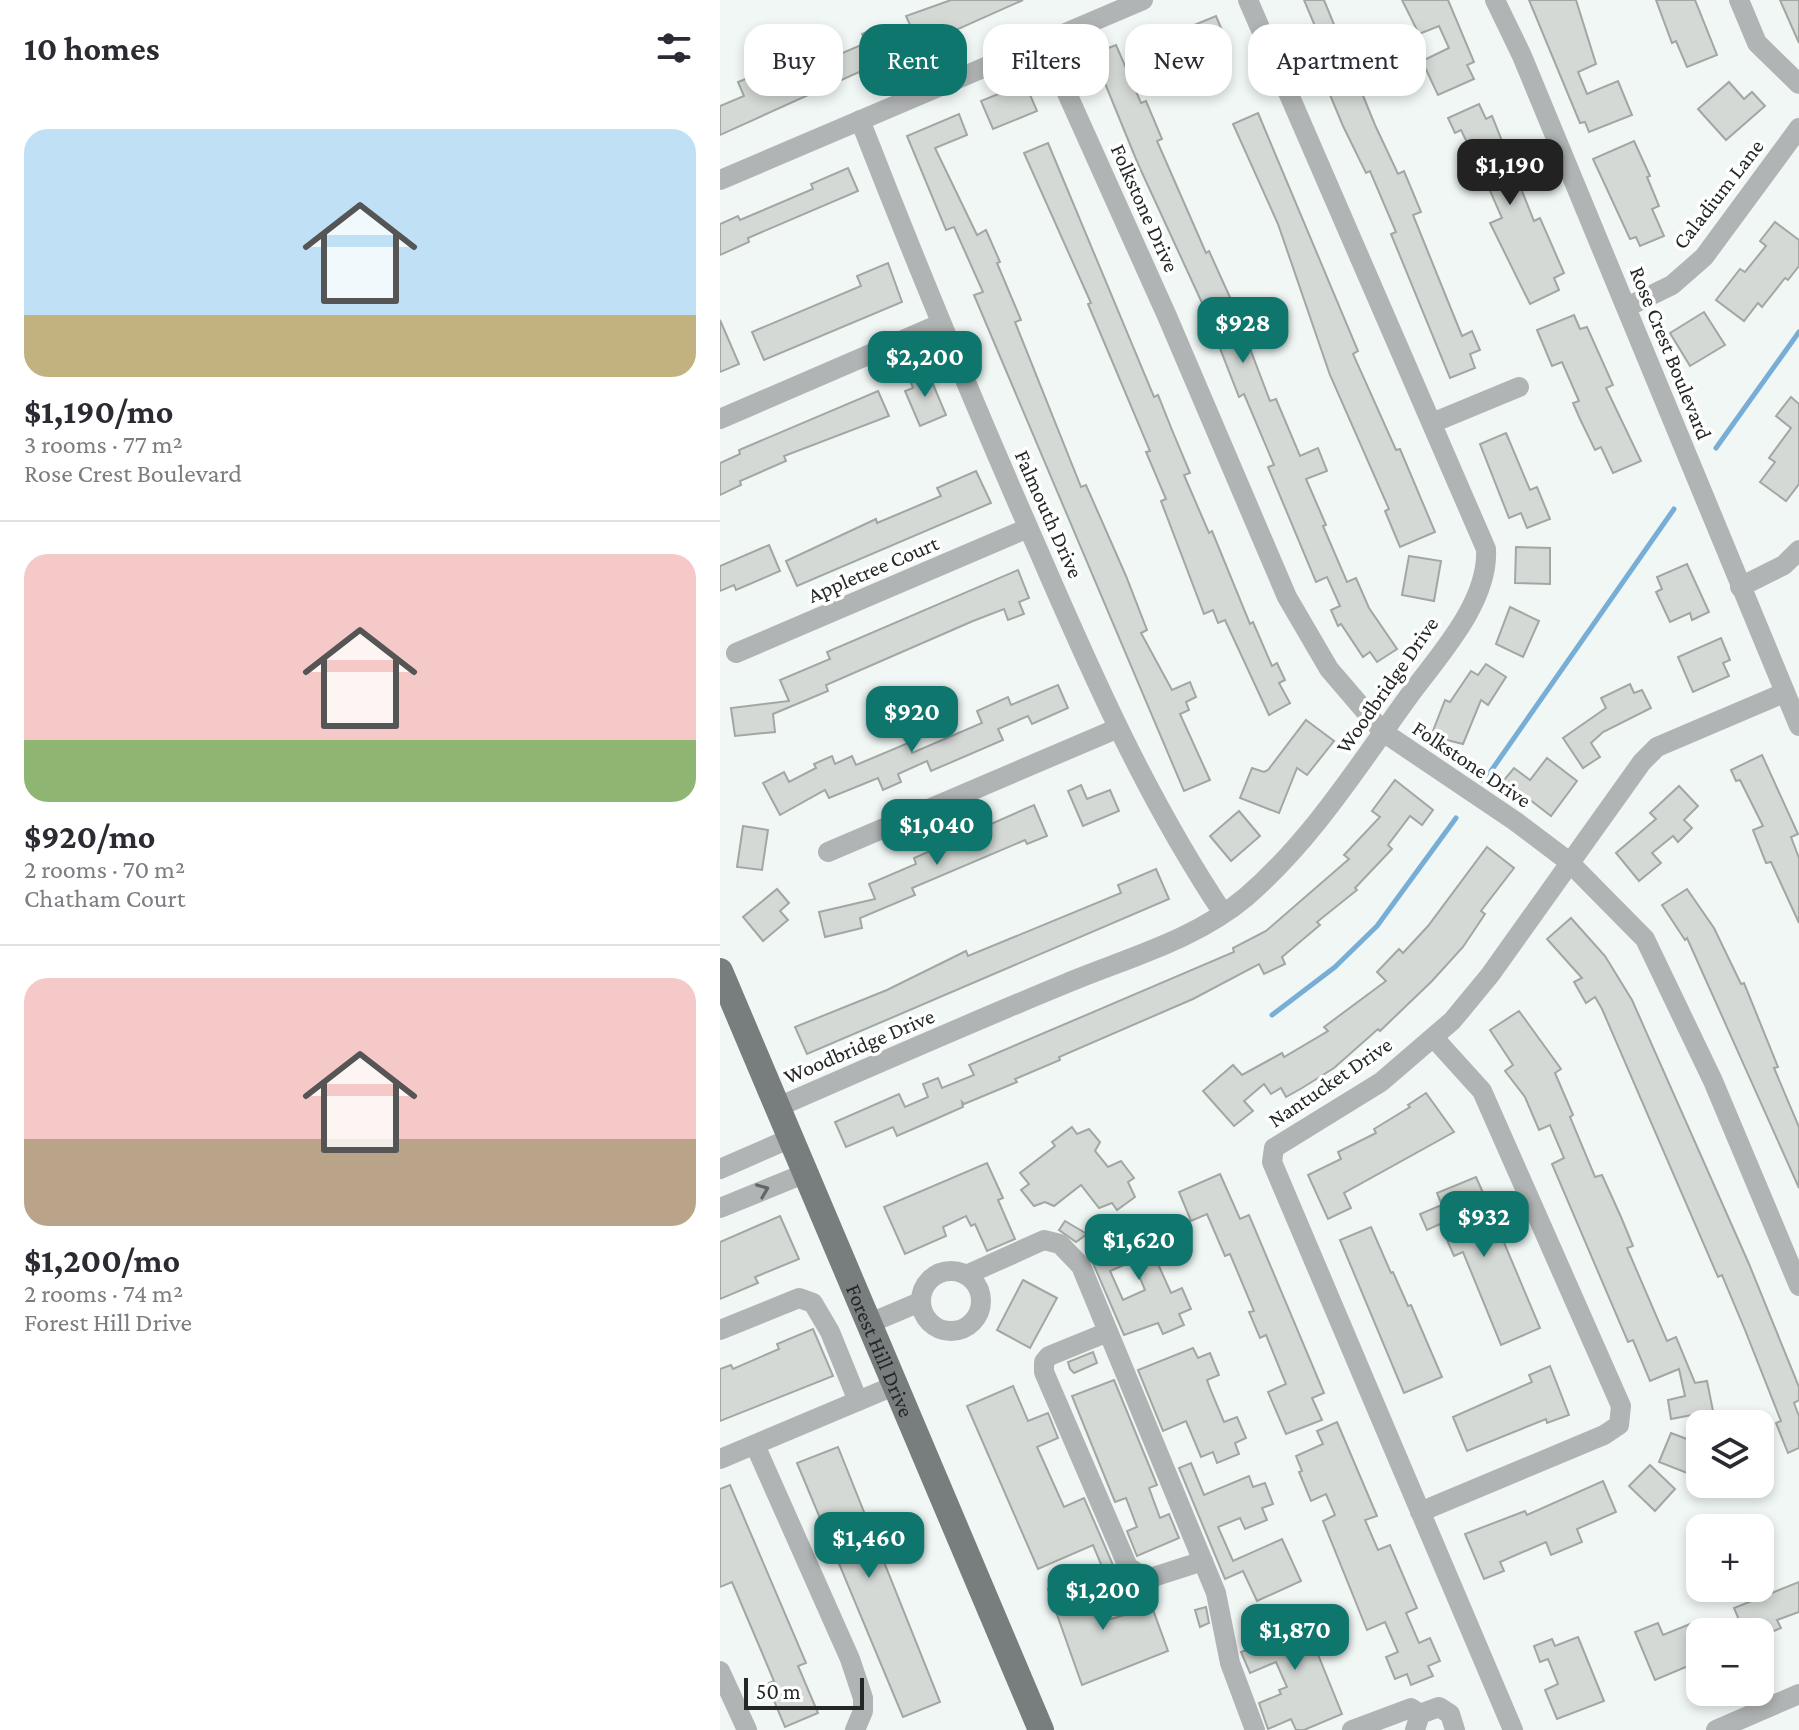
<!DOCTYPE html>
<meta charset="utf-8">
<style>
body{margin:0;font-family:"Crimson Pro",serif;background:#f7f7f7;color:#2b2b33;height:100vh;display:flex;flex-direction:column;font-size:30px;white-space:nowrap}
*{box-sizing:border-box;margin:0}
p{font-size:26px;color:#7c7c81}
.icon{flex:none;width:44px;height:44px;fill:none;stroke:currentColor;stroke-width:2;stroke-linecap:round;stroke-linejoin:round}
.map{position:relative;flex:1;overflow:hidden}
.side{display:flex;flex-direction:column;background:#fff;width:720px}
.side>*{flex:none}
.hud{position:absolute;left:24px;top:24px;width:760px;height:72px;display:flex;gap:16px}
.buttons{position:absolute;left:966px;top:1410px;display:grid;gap:16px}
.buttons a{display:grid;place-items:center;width:88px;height:88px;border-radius:16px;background:#fff;box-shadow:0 4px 12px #0003;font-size:40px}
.scale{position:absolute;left:24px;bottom:20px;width:120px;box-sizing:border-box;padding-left:8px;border:4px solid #252727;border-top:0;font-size:22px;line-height:28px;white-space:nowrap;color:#252727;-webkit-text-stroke:6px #fff;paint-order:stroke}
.price{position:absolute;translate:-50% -68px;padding:0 18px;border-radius:16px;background:#0f766e;color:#fff;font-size:26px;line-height:52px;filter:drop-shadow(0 2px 4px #0008)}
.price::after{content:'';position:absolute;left:50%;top:48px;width:24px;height:18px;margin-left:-12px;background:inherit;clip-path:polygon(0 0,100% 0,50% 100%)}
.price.selected{background:#222;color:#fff}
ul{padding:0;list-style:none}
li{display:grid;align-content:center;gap:16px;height:424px;padding:0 24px}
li+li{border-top:2px solid #e1e1e2}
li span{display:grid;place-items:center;height:248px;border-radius:24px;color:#555}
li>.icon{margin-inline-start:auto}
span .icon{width:144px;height:144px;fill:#fffc;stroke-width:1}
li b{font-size:34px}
h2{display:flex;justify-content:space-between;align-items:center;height:96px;padding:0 24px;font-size:34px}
.tag{padding:0 28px;border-radius:24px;background:#fff;box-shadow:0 4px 12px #0003;font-size:28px;line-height:72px}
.tag.selected{background:#0f766e;color:#fff}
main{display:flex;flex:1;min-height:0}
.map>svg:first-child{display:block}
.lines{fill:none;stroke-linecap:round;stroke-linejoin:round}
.stream{stroke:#78aed6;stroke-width:5}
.building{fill:#d4d9d5;stroke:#a2a7a3;stroke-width:2;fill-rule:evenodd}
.minor{stroke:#b1b4b4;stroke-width:20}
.major{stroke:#787d7e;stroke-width:26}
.oneway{stroke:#646666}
.labels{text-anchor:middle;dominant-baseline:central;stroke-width:7;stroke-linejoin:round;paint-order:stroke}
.street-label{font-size:22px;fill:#252727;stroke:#fff}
</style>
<main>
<section class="side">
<h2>10 homes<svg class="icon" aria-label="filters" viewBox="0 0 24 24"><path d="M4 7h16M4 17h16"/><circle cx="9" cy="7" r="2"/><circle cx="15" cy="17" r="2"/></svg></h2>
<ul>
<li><span style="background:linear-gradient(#bfe0f5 75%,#c2b280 0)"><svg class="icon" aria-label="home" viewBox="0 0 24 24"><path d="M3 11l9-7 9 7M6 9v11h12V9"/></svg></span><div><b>$1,190/mo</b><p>3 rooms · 77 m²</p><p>Rose Crest Boulevard</p></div></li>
<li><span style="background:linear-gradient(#f6c9c9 75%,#8fb573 0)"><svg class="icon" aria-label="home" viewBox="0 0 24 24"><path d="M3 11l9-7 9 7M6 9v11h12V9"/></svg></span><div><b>$920/mo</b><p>2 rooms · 70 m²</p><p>Chatham Court</p></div></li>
<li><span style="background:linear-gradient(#f6c9c9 65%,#b9a48a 0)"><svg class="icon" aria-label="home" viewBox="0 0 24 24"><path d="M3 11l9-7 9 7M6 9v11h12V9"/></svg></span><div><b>$1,200/mo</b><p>2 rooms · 74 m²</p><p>Forest Hill Drive</p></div></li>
</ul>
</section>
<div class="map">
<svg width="1079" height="1730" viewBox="0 0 1079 1730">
<rect width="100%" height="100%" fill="#f0f7f5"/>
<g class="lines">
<g class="stream">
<path d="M996,448L1079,332"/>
<path d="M764,781L954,509"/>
<path d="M552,1015L615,967L657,926L736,818"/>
</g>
</g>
<g class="building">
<path d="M231,0H303L173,58L175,62L141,76L139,72L0,135V106L24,96L18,82L40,73L45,85L116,50L118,55L146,43L142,34L160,26L165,38L191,27L186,16Z"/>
<path d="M584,0H604L655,125L678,174L684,171L701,212L693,215L742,336L752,331L760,350L750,354L755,368L730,378L671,234L676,232L650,171L646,173L623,126L583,30L595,26Z"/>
<path d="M682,0H728L754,62L747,65L754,79L718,95L702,61L729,48L719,26L699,34Z"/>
<path d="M809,0H856L876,64L858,72L867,94L898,81L912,115L869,132L865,122L860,123Z"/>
<path d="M936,0H975L997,55L967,67L956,41L952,43Z"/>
<path d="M1060,0H1079V43Z"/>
<path d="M496,16L506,40L496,44L503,62L470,76L452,34Z"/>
<path d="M396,45L421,103L426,101L442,139L437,141L486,253L489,251L513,304L550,401L556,399L580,456L598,448L607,471L586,479L606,525L603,526L627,582L636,578L649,608L677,649L657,662L650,652L643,657L621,624L618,626L611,610L620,606L607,577L596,582L548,467L554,465L524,394L519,397L483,305L418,164L373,54Z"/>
<path d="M1009,82L1024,99L1032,92L1045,106L1006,140L978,109Z"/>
<path d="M305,83L317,111L273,129L261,101Z"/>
<path d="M759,104L766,119L772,116L814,221L820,218L844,273L834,278L839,290L810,304L770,223L782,218L768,186L758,190L748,169L758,165L741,130L735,133L728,118Z"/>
<path d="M538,113L638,351L633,354L676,450L680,449L715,532L680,547L665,511L669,509L610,375L558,224L513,124Z"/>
<path d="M239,114L247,135L215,148L257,235L266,230L280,262L277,263L301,320L295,322L361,487L366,485L406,576L427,630L421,633L452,690L470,682L476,697L466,702L469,710L460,714L490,780L464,791L254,295L263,292L234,227L226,230L187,136Z"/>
<path d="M914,141L930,176L927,177L939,206L932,209L944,236L920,246L916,237L910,239L873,159Z"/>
<path d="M328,143L434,397L438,395L452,430L470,473L464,475L489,533L492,531L530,624L533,622L552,666L557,663L565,680L559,683L570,703L549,715L505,620L498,623L493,610L484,614L441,501L446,499L426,452L430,451L368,304L371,303L304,153Z"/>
<path d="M128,168L138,191L28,238L29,242L0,255V224L18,216L20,220L93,189L91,184Z"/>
<path d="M1055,222L1079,240V266L1068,280L1065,278L1042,307L1038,303L1024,321L996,300L1020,269L1025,272L1046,246L1040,241Z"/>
<path d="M168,263L182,302L44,360L32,332L141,286L137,276Z"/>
<path d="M984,312L1005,345L970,366L950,333Z"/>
<path d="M854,315L860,329L867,327L893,385L886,388L921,461L893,473L881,447L875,450L860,419L853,403L859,401L842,362L832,366L817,330Z"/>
<path d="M0,320L19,364L0,372Z"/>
<path d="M207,370L226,415L200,426L185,391L193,388L189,378Z"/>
<path d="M158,391L169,416L64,456L66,461L20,481L21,485L0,495V463L20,454L19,450Z"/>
<path d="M1071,397L1079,404V484L1066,501L1040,482L1055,462L1049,458L1071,428L1056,416Z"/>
<path d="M786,433L810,490L817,487L830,519L807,528L801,513L789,518L760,444Z"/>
<path d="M256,471L271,503L77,586L66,561L156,519L157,523L221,496L217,488Z"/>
<path d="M49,545L60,571L16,590L14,585L0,591V566Z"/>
<path d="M796,547L830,548V584L795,583Z"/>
<path d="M689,556L721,561L714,601L682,595Z"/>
<path d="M967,564L989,612L972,620L970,613L950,622L936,592L942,589L937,577Z"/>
<path d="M298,570L309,598L299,602L304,614L288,620L284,609L253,621L106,685L108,691L53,714L55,732L15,736L11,708L69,701L60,680L110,659L107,652Z"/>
<path d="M790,607L819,621L803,657L776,644Z"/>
<path d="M1001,638L1010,660L1003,663L1009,676L973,692L958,657Z"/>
<path d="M766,664L786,677L768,705L761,700L743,744L711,736L725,700L730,702L751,671L758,675Z"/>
<path d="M910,684L914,693L922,690L931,708L883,732L871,743L880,757L863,768L843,738L886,708L881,698Z"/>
<path d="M338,685L348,708L312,724L308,716L278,729L283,740L211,771L207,761L178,774L181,782L163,790L158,778L109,798L105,790L60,815L43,783L64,772L69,782L96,768L94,764L112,756L115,764L132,756L136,765L188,743L192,753L262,723L257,711L288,697L291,705Z"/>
<path d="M586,720L614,741L587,775L577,768L559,813L520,798L532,768L544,772L548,770Z"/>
<path d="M1042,755L1078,834L1071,837L1079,858V923L1051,862L1046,863L1033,830L1043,826L1020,780L1016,781L1011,770Z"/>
<path d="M827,758L857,781L831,816L784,780L794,768L810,780Z"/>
<path d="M675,780L713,810L702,825L690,816L668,845L672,849L635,888L637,890L597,922L600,925L562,957L565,964L544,974L539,964L473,999L339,1057L340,1060L295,1079L297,1082L244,1104L242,1102L243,1107L209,1122L177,1136L173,1127L126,1147L115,1122L179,1094L185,1107L208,1097L203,1084L218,1078L222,1088L254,1075L249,1065L514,952L513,948L546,931L629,859L624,855L660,817L652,811Z"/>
<path d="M361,785L367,799L390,790L399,811L363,826L348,791Z"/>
<path d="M959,786L978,806L964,820L972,828L958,842L953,836L932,853L941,863L919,881L896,853L936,819L930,813Z"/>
<path d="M314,805L327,836L307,844L305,840L192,888L195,895L140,918L142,928L105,937L99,912L155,899L149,884L196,864L194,858Z"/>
<path d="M519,811L540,836L511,861L490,836Z"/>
<path d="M23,826L48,830L42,870L17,867Z"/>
<path d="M767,847L794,868L761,911L765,914L743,947L712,981L660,1031L658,1029L614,1068L582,1088L566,1097L561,1088L551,1094L544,1084L524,1101L533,1111L514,1126L483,1091L513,1065L522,1075L562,1053L564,1057L608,1031L604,1027L666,981L657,972L679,949L683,953L708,926Z"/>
<path d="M436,869L449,899L87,1054L75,1027L167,990L246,951L248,956L401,893L398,885Z"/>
<path d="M57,889L69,903L60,911L68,920L43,941L23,917Z"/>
<path d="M967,889L994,928L1021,984L1024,983L1058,1067L1054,1068L1079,1127V1188L967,938L965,940L942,905Z"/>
<path d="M851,918L885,956L912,1000L1029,1264L1079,1387V1400L1074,1403L1079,1416V1448L1068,1453L1056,1423L1061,1421L1025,1330L1002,1275L998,1277L882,1009L875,997L866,1003L854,982L862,978L827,939Z"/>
<path d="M799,1011L841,1069L835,1073L853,1115L850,1117L875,1177L882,1175L901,1217L913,1246L907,1248L947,1341L956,1337L975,1383L987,1381L993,1411L951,1419L948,1400L965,1396L959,1369L930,1381L913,1340L908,1342L832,1164L844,1158L830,1125L819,1130L805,1097L785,1071L793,1065L770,1030Z"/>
<path d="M706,1093L734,1132L624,1193L631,1208L608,1219L588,1175L621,1159L618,1152L656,1133L654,1129L690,1107L688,1105Z"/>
<path d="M352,1127L357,1134L369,1129L380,1142L375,1151L388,1167L401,1161L414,1178L408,1182L415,1197L397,1210L392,1203L379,1208L361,1185L334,1206L325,1202L314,1206L301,1190L309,1184L300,1173L335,1146L332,1142Z"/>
<path d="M267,1163L283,1198L278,1200L295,1239L267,1251L255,1224L251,1226L246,1216L223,1227L226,1236L185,1254L164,1207Z"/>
<path d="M500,1174L520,1219L529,1215L604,1393L592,1398L602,1420L566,1434L548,1392L566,1384L546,1335L540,1338L529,1312L534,1311L510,1254L505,1256L487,1214L471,1221L459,1192Z"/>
<path d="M756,1177L768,1204L757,1209L769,1238L780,1233L820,1328L781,1345L743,1252L734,1256L720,1224L707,1230L700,1214L722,1205L717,1193Z"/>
<path d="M60,1216L79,1259L35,1277L38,1283L0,1299V1242Z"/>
<path d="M420,1220L425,1230L436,1226L444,1247L434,1251L438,1264L451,1293L462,1288L471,1309L459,1314L464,1325L443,1334L438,1323L404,1335L369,1254L403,1240L399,1229ZM413,1261L425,1290L403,1300L390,1271Z"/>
<path d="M345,1221L367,1234L356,1242L339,1230Z"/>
<path d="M651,1227L671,1273L673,1272L688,1306L691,1305L722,1377L684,1393L620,1240Z"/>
<path d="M303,1280L337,1298L310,1348L277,1330Z"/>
<path d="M93,1329L113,1376L0,1421V1369L11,1365L13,1369L59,1349L57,1344Z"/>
<path d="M473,1348L478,1358L490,1353L499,1375L487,1380L491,1391L504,1422L517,1417L526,1438L515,1443L519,1454L497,1463L493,1452L481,1457L466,1421L443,1431L418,1370Z"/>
<path d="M373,1352L377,1363L354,1373L350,1369L348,1362Z"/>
<path d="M830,1366L849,1415L827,1423L826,1419L747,1451L733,1417L812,1382L809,1375Z"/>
<path d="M394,1380L437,1485L429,1488L440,1518L449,1514L459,1538L417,1556L407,1531L417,1527L406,1498L395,1502L352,1396Z"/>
<path d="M293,1386L308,1421L328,1413L338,1438L317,1447L344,1507L364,1498L393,1565L383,1569L373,1545L318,1569L247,1406Z"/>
<path d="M617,1422L657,1516L645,1520L658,1550L670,1545L697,1608L686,1613L699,1643L710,1638L720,1661L708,1666L713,1676L691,1685L687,1674L675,1679L666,1657L678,1652L665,1622L647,1630L603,1521L615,1515L606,1494L591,1501L579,1472L582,1471L576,1456L603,1444L597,1431Z"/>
<path d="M951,1433L980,1444V1478L939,1462Z"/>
<path d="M118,1447L220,1702L183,1717L77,1463Z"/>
<path d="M471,1463L484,1495L529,1476L533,1487L545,1483L553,1504L542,1508L547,1520L525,1529L520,1518L498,1527L513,1561L562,1539L581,1581L537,1601L523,1571L505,1579L459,1468Z"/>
<path d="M930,1465L955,1489L935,1511L909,1486Z"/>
<path d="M883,1481L896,1512L857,1529L862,1542L831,1555L826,1542L780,1562L784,1571L764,1579L745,1534L805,1511L807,1515Z"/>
<path d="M10,1485L86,1663L78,1666L98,1713L65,1727L47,1684L54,1681L12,1582L0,1587V1489Z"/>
<path d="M368,1575L384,1621L432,1607L448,1651L362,1685L328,1589Z"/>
<path d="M1079,1582V1612L1057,1620L1061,1628L1040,1637V1632H1024L1014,1608Z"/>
<path d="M585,1606L604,1650L597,1652L622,1714L584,1730H576L571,1719L548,1729L539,1703L561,1694L559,1690L567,1687L556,1662L530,1673L521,1652L547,1641L540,1625Z"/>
<path d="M486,1607L489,1623L480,1627L475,1610Z"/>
<path d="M980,1620V1661L935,1680L915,1632L938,1623L943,1635Z"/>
<path d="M858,1637L884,1701L837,1719L825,1690L838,1684L828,1659L820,1662L814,1646L832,1639L835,1646Z"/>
</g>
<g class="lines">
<g class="minor">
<path d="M775,0L802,56L1079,726"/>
<path d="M1019,0L1037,43L1079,84"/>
<path d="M324,42L447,316L567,597L609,669L663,732L795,821L848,861L925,939L993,1081L1079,1286"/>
<path d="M140,120C197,266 256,409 319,552C373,677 427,799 503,913"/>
<path d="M0,180L423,0"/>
<path d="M907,307L952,285L984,257L1079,128"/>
<path d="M0,419L220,324"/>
<path d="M712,423L799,387"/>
<path d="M1020,587L1064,565L1079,550"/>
<path d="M16,653L308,528"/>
<path d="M108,852L396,729"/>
<path d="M58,1107C154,1065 250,1023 347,983C407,958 475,940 526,897C592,840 638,766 689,696C719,655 769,602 766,549L528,0"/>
<path d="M0,1169L71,1138"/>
<path d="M0,1208L86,1173"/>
<circle cx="231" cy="1301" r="30"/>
<path d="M246,1275L324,1240L340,1244L361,1266L496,1593L510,1663L535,1730"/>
<path d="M150,1323L200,1302"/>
<path d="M0,1330L79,1298L93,1303L110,1332L138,1401"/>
<path d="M388,1332L329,1356L324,1362V1372L408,1567L427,1579L483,1561"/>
<path d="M35,1445L130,1659L143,1698V1711L135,1730"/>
<path d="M0,1459L176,1385"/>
<path d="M700,1512L884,1435L899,1425L901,1406L762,1091L714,1038"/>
<path d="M0,1671L27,1730"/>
<path d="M632,1730L691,1708L700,1714"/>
<path d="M695,1730L700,1714L719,1707L730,1714L735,1730"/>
<path d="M793,1730L552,1162L554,1148L661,1082L732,1021L770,975L922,762L937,747L1064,693"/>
<path d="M996,1730L1079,1694"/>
</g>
<path class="major" id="s1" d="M0,971L321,1730"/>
</g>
<defs><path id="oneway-chevron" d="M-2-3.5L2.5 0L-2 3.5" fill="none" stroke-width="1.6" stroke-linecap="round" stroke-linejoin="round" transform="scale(2)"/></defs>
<use class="oneway" href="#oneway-chevron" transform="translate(43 1190) rotate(-22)"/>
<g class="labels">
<g class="street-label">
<text transform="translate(998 194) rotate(-52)">Caladium Lane</text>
<text transform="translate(425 208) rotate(66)">Folkstone Drive</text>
<text transform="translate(951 353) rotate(68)">Rose Crest Boulevard</text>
<text transform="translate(329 514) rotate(66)">Falmouth Drive</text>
<text transform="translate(153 569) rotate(-23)">Appletree Court</text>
<text transform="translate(667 685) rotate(-55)">Woodbridge Drive</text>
<text transform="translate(752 764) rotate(34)">Folkstone Drive</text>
<text transform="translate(139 1046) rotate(-23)">Woodbridge Drive</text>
<text transform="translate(610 1082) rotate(-34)">Nantucket Drive</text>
<text stroke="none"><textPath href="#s1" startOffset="412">Forest Hill Drive</textPath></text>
</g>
</g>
</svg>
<div class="buttons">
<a><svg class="icon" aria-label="layers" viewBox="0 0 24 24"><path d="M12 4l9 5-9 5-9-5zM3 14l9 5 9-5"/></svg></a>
<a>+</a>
<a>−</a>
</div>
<div class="scale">50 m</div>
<b class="price selected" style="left:790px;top:207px">$1,190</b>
<b class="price" style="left:523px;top:365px">$928</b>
<b class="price" style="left:205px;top:399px">$2,200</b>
<b class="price" style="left:192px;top:754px">$920</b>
<b class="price" style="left:217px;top:867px">$1,040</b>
<b class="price" style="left:764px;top:1259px">$932</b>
<b class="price" style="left:419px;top:1282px">$1,620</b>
<b class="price" style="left:149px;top:1580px">$1,460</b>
<b class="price" style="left:383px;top:1632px">$1,200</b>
<b class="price" style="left:575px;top:1672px">$1,870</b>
<div class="hud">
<a class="tag">Buy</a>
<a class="tag selected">Rent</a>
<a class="tag">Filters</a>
<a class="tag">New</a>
<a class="tag">Apartment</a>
</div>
</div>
</main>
